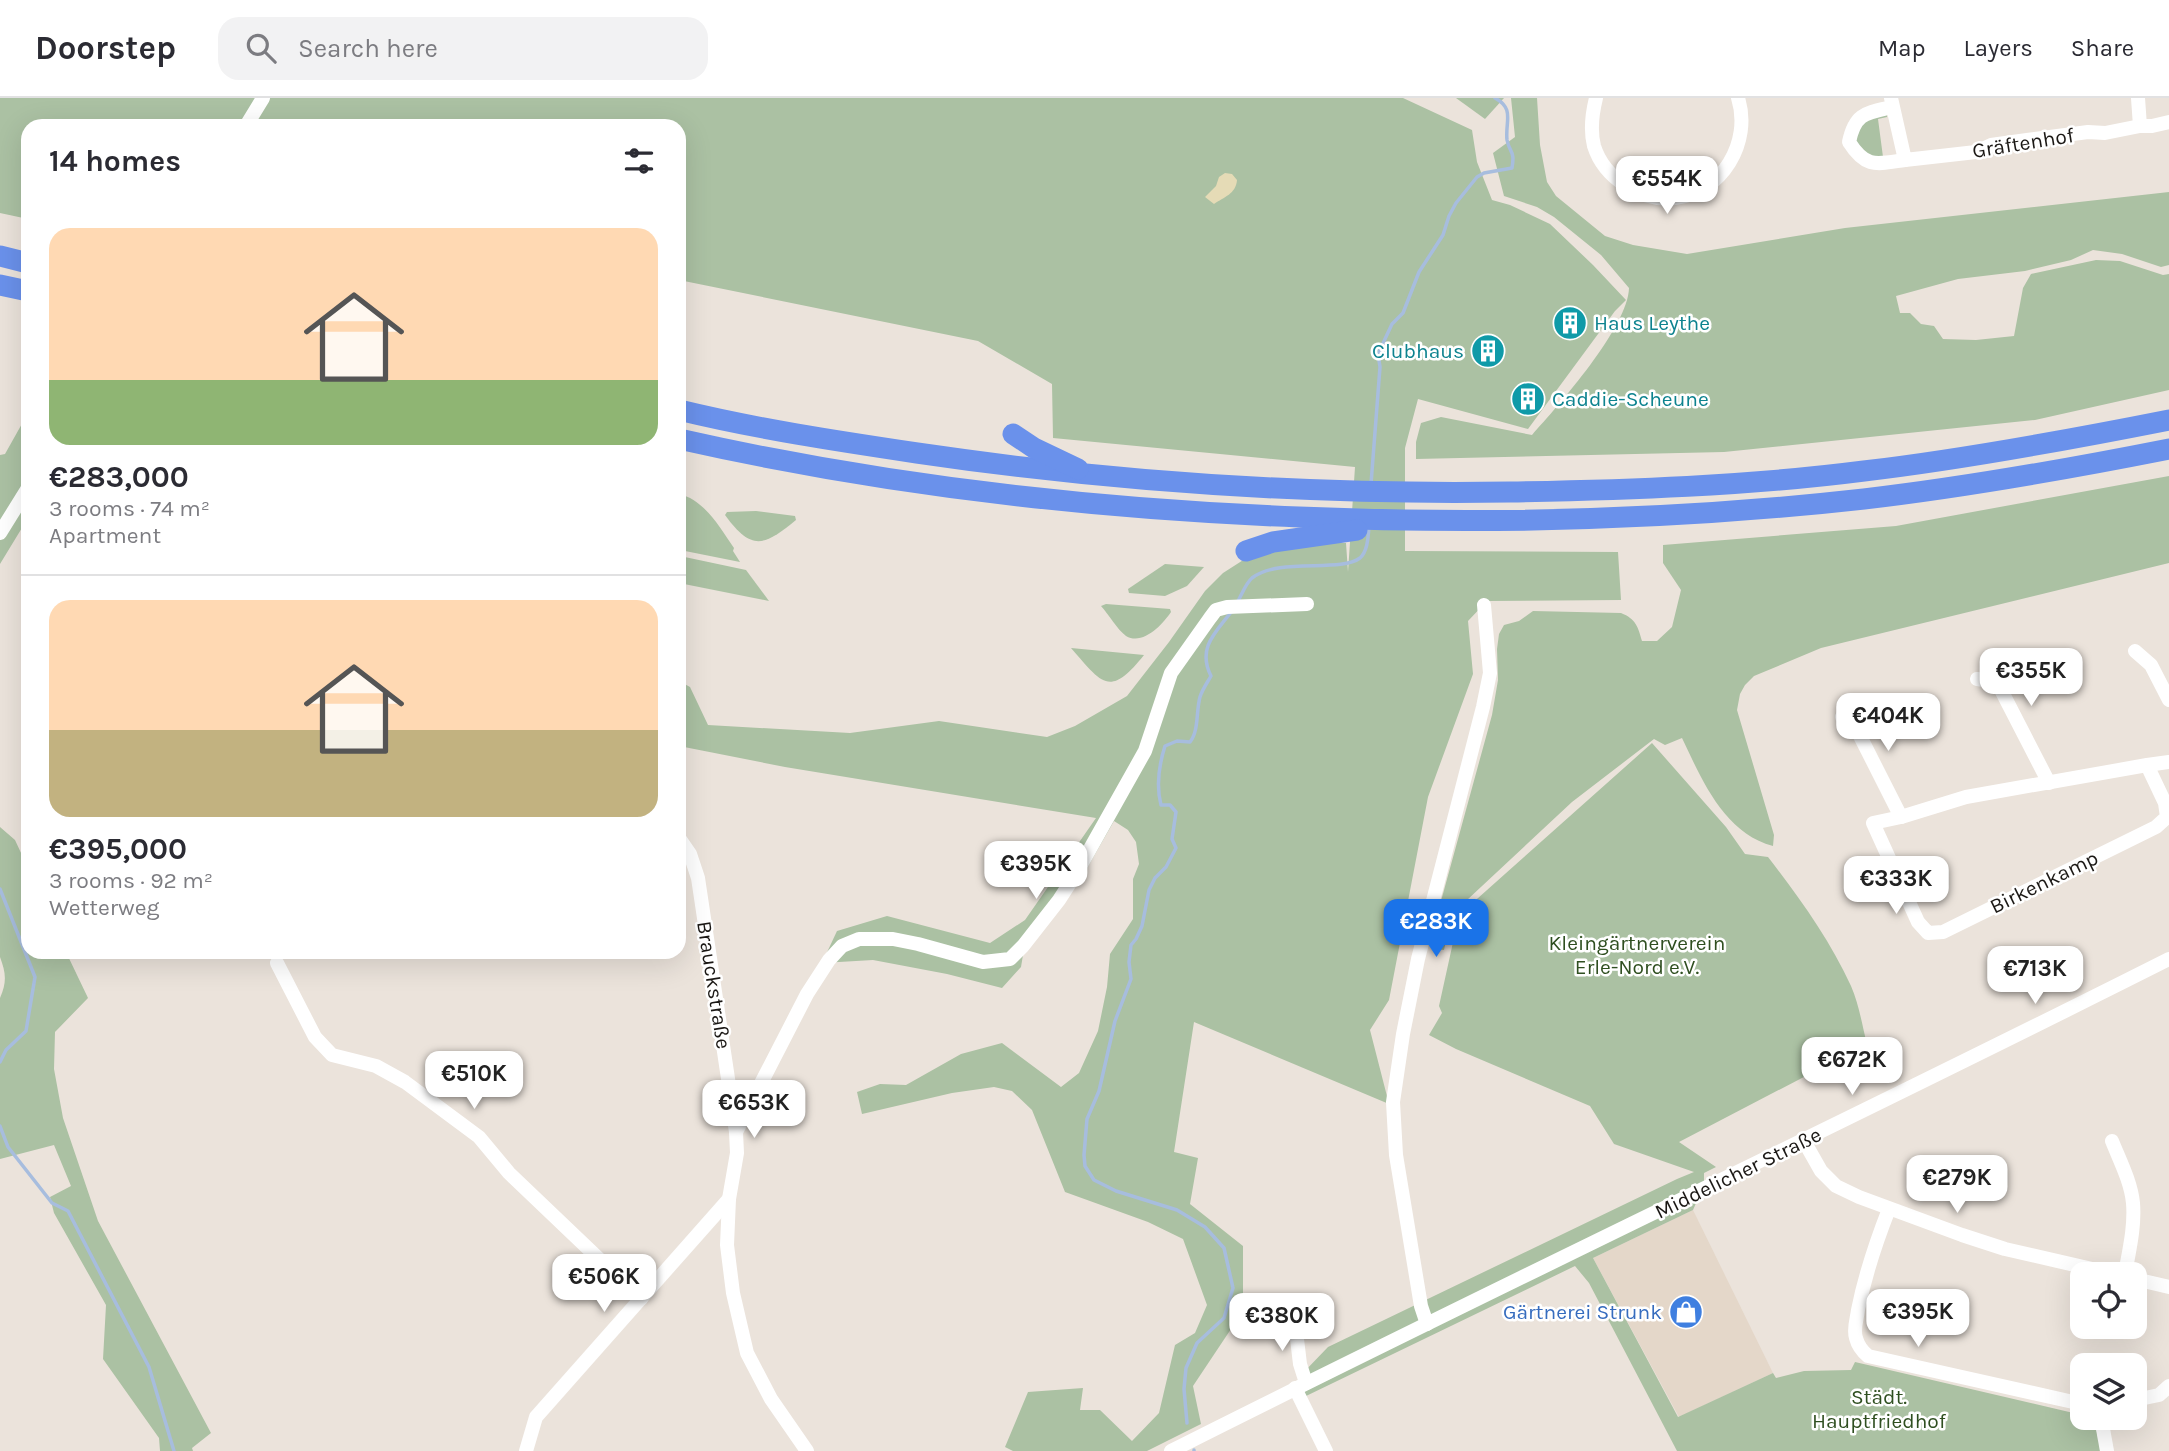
<!DOCTYPE html>
<meta charset="utf-8">
<style>
body{margin:0;font-family:Karla,sans-serif;background:#f2f2f3;color:#2b2b33;height:100vh;display:flex;flex-direction:column;font-size:26px;white-space:nowrap}
*{box-sizing:border-box;margin:0}
p{font-size:23px;color:#7c7c81}
.icon{flex:none;width:38px;height:38px;fill:none;stroke:currentColor;stroke-width:2;stroke-linecap:round;stroke-linejoin:round}
.map{position:relative;flex:1;overflow:hidden}
.details{position:absolute;left:21px;top:21px;width:665px;height:840px;display:flex;flex-direction:column;background:#fff;border-radius:21px;box-shadow:0 7px 28px #0002}
.details>*{flex:none}
.controls{position:absolute;left:2070px;top:1164px;display:grid;gap:14px}
.controls a{display:grid;place-items:center;width:77px;height:77px;border-radius:14px;background:#fff;box-shadow:0 7px 28px #0002;font-size:35px}
.price{position:absolute;translate:-50% -60px;padding:0 16px;border-radius:14px;background:#fff;color:#222;font-size:23px;line-height:46px;filter:drop-shadow(0 2px 4px #0008)}
.price::after{content:'';position:absolute;left:50%;top:42px;width:21px;height:16px;margin-left:-10px;background:inherit;clip-path:polygon(0 0,100% 0,50% 100%)}
.price.current{background:#1a73e8;color:#fff}
ul{padding:0;list-style:none}
li{display:grid;align-content:center;gap:14px;height:371px;padding:0 28px}
li+li{border-top:2px solid #e1e1e2}
li span{display:grid;place-items:center;height:217px;border-radius:21px;color:#555}
li>.icon{margin-inline-start:auto}
span .icon{width:126px;height:126px;fill:#fffc;stroke-width:1}
li b{font-size:30px}
h2{display:flex;justify-content:space-between;align-items:center;height:84px;padding:0 28px;font-size:30px}
header{display:flex;align-items:center;gap:42px;box-sizing:border-box;height:98px;padding:0 35px;background:#fff;border-bottom:2px solid #e1e1e2}
header strong{font-size:33px}
nav{display:flex;gap:38px;margin-inline-start:auto;font-size:24px}
.search{width:490px;height:63px;background:#f2f2f3;display:flex;align-items:center;gap:18px;box-sizing:border-box;padding:0 24px;border-radius:21px;color:#7c7c81;font-size:26px}
.map>svg:first-child{display:block}
.built{fill:#e4d7c9}
.green{fill:#abc1a3}
.sand{fill:#e5dbb6}
.lines{fill:none;stroke-linecap:round;stroke-linejoin:round}
.stream{stroke:#a7bdde;stroke-width:3.5}
.minor{stroke:#fff;stroke-width:14}
.highway{stroke:#6a91eb;stroke-width:21}
.labels{text-anchor:middle;dominant-baseline:central;stroke-width:5;stroke-linejoin:round;paint-order:stroke}
.street-label{font-size:21px;fill:#1b1815;stroke:#fff}
.culture-label{font-size:21px;fill:#0d838f;stroke:#fff;text-anchor:start}
.park-label{font-size:21px;fill:#2f4f20;stroke:#fff}
.shop-label{font-size:21px;fill:#366cbe;stroke:#fff;text-anchor:end}
</style>
<header>
<strong>Doorstep</strong>
<div class="search"><svg class="icon" aria-label="search" viewBox="0 0 24 24"><circle cx="10" cy="10" r="6"/><path d="M15 15l6 6"/></svg>Search here</div>
<nav><a>Map</a><a>Layers</a><a>Share</a></nav>
</header>
<div class="map">
<svg width="2169" height="1353" viewBox="0 0 2169 1353">
<rect width="100%" height="100%" fill="#ebe3db"/>
<path class="built" d="M1693,1112L1773,1275L1679,1319L1593,1160Z"/>
<g class="green">
<path d="M0,0H1403L1472,32L1477,64L1492,102L1510,107L1550,126L1593,167L1626,202L1615,213L1528,331L1418,301L1405,350V453L1618,454L1621,502L1487,503L1468,523L1473,576L1428,699L1389,902L1370,932L1389,1006L1194,924L1174,1054L1198,1060L1190,1106L1243,1148V1213L1193,1288L1201,1326L1147,1353H1013L1005,1349L1028,1294L1083,1290L1080,1312H1100L1132,1343L1159,1315L1175,1247L1195,1235L1207,1207L1183,1141L1148,1124L1065,1094L1032,1012L1012,993L994,989L952,995L862,1016L857,994L880,986L906,987L961,956L1002,945L1061,989L1079,975L1098,933L1107,889L1110,856L1133,821V781L1139,766L1136,744L1128,732L1114,723L1082,779L1023,857L1021,869L1002,890L947,876L873,862L822,865L837,833L887,818L990,845L1025,822L1096,720L785,669L679,648V583L690,589L708,627L850,635L939,623L1047,639L1075,628L1127,598L1169,544L1205,493L1223,475L1248,459L1315,444L1346,445L1348,474L1355,369L1053,340L1052,286L978,243L679,182V28H28V121L0,115Z"/>
<path d="M1456,0H1504L1485,21Z"/>
<path d="M1511,0H1537L1540,47L1547,84L1556,98L1605,138L1633,147L1687,156L1845,130L2169,94V167L2161,169L2122,156L2093,152L2071,162L2025,173L1958,181L1896,198L1900,215H1910L1921,226L1934,228L1943,241L1976,242L2014,238L2023,190L2031,176L2096,162L2120,163L2163,177L2169,176V292L2035,322L1724,354L1416,361V344L1421,325L1441,319L1532,337C1559,307 1628,229 1629,190L1601,157L1554,119L1537,109L1504,98L1493,55L1515,39Z"/>
<path d="M1887,17V19L1878,21L1883,59L1893,60L1867,59L1856,43C1861,22 1867,20 1887,17Z"/>
<path d="M28,315V420L0,466V357L5,356Z"/>
<path d="M2169,378V465L1821,550L1754,578L1745,587L1740,596L1737,612L1774,737L1773,748C1724,735 1702,682 1682,640L1665,647L1654,641L1572,704L1452,816L1444,852L1433,851L1430,845L1438,814L1492,617L1498,582L1497,551L1499,536L1504,527L1519,523L1533,513L1621,515C1636,521 1638,529 1642,543H1657L1672,529L1681,492L1663,465V447L1896,428Z"/>
<path d="M679,396C705,402 720,430 734,450L733,453L740,464L680,452Z"/>
<path d="M756,413L795,418L796,422C764,448 752,454 725,417L727,414Z"/>
<path d="M680,458L746,472L769,503L679,485Z"/>
<path d="M1165,466L1204,469L1187,488L1165,498L1129,495L1128,491Z"/>
<path d="M1106,506L1170,511L1171,514C1163,526 1143,548 1126,538C1117,531 1109,517 1101,508Z"/>
<path d="M1071,550L1144,557C1109,601 1102,585 1071,550Z"/>
<path d="M1652,645L1726,729L1745,756L1768,759C1799,799 1830,842 1851,888C1859,906 1862,927 1867,946L1679,1044L1716,1069L1704,1075V1087L1693,1112L1593,1160L1678,1319L1773,1275L1776,1280L1804,1273L1851,1272L1855,1264L2082,1317V1320H2094L2101,1353H1677L1589,1185L1575,1168L1304,1299L1302,1276L1328,1249L1677,1081L1694,1074L1614,1046L1590,1008L1456,951L1429,937L1442,915L1439,908L1459,817Z"/>
<path d="M0,729L15,742L28,770V854H66L88,900L55,934L54,971L63,1020L98,1123L211,1335L192,1350L193,1353H160L159,1340L103,1261L106,1207L54,1115L50,1099L71,1088L54,1047L0,1061V900C7,884 6,875 0,859Z"/>
</g>
<path class="sand" d="M1225,75L1232,76L1237,82C1236,96 1224,99 1214,106L1205,99L1216,88L1219,79Z"/>
<g class="lines">
<g class="stream">
<path d="M1371,386L1380,269L1378,256L1392,226L1403,215L1419,174L1443,137L1449,118L1456,105L1477,79L1484,75L1512,70C1515,52 1510,56 1507,42C1505,23 1515,11 1495,0"/>
<path d="M1238,503C1242,496 1246,485 1252,480C1279,459 1340,475 1360,460C1368,453 1368,438 1369,429"/>
<path d="M0,791L35,879L26,933L6,952L0,964"/>
<path d="M0,1028L8,1049L52,1105L68,1113L149,1269L174,1353"/>
<path d="M1187,1325L1184,1291L1186,1270L1197,1245L1224,1220L1233,1190L1224,1150L1205,1129L1177,1112L1116,1093L1094,1082L1085,1068L1084,1057L1087,1021L1099,993L1115,923L1131,881L1129,864L1131,847L1136,841L1142,828L1149,792L1155,780L1166,769L1176,750L1172,741L1176,714L1170,707H1161C1156,688 1159,667 1165,648L1177,643L1190,644C1199,633 1196,613 1200,599C1202,592 1207,585 1211,578C1197,550 1215,535 1232,513"/>
<path d="M1194,1352V1353"/>
</g>
<g class="minor">
<path d="M1596,0C1592,16 1590,32 1594,48C1604,80 1641,104 1675,100C1722,95 1752,44 1738,0"/>
<path d="M1891,0L1905,62L1976,54L1991,47L2027,42L2088,34L2105,35L2140,28L2138,0"/>
<path d="M1892,9C1866,15 1855,15 1849,44C1866,71 1877,66 1905,62"/>
<path d="M246,28L263,0"/>
<path d="M2140,28H2152L2169,24"/>
<path d="M0,435L28,390"/>
<path d="M2135,553L2151,567L2169,602"/>
<path d="M1977,581L1997,584L2049,685"/>
<path d="M1842,619L1857,632L1901,719"/>
<path d="M2147,667L2165,705L2167,719L2156,729L1943,834L1928,835L1918,824L1873,725L1901,719L1966,699L2147,667L2169,664"/>
<path d="M679,740L690,756L698,780L736,1034L737,1055L729,1101L727,1147L733,1195L747,1255L771,1301L807,1353"/>
<path d="M277,865L315,939L332,957L376,968L405,984L479,1039L509,1075L641,1201"/>
<path d="M736,1034L807,896L829,862L842,848L859,841H893L918,846L983,864L1010,861L1023,848L1059,802L1077,774L1145,653L1171,575L1210,520L1216,512L1227,509L1307,506"/>
<path d="M1804,1043L1821,1073L1836,1088L1859,1099L1962,1137L2005,1151L2114,1176"/>
<path d="M2112,1043C2120,1063 2131,1084 2133,1105C2135,1129 2129,1153 2125,1176"/>
<path d="M1889,1111C1876,1144 1865,1177 1858,1212C1857,1221 1853,1231 1856,1240C1858,1248 1862,1253 1868,1258L2082,1306"/>
<path d="M2135,1181L2169,1189"/>
<path d="M1294,1216L1300,1266L1306,1285"/>
<path d="M1427,1226L1421,1208L1396,1057L1393,1004L1403,936L1418,861L1483,609L1490,575L1484,507"/>
<path d="M1295,1290L1326,1353"/>
<path d="M2135,1302L2159,1297L2169,1288"/>
<path d="M2101,1320L2107,1353"/>
<path d="M526,1353L536,1319L729,1101"/>
<path d="M1171,1353C1502,1186 1838,1028 2169,861"/>
</g>
<g class="highway">
<path d="M0,158L28,165"/>
<path d="M0,187L28,193"/>
<path d="M679,312C757,331 837,343 917,355C1114,384 1311,397 1510,394C1628,392 1747,388 1864,373C1966,361 2068,342 2169,322"/>
<path d="M1013,336L1034,350L1078,371"/>
<path d="M679,341C883,387 1090,411 1299,419C1488,427 1676,422 1864,401C1966,389 2068,371 2169,351"/>
<path d="M1246,453L1273,444L1357,432"/>
</g>
</g>
<defs>
<g id="building-disc" transform="scale(1.75)"><circle r="9.5" fill="#0f9aa8" stroke="#fff"/><path d="M-4-6H4V6H1V3H-1V6H-4ZM-2.5-4.3h1.7v1.8h-1.7ZM.8-4.3h1.7v1.8H.8ZM-2.5-1h1.7V.8h-1.7ZM.8-1h1.7V.8H.8Z" fill="#fff"/></g>
<g id="shop-disc" transform="scale(1.75)"><circle r="9.5" fill="#3f7fe0" stroke="#fff"/><path d="M-5-2.5h2.3a2.7 3.5 0 0 1 5.4 0H5L5.5 6h-11ZM-1.5-2.5h3a1.5 2.3 0 0 0-3 0Z" fill="#fff"/></g>
</defs>
<g fill-rule="evenodd">
<use href="#building-disc" x="1570" y="225"/>
<use href="#building-disc" x="1488" y="253"/>
<use href="#building-disc" x="1528" y="301"/>
<use href="#shop-disc" x="1686" y="1214"/>
</g>
<g class="labels">
<g class="street-label">
<text transform="translate(2023 45) rotate(-9)">Gräftenhof</text>
<text transform="translate(2044 784) rotate(-26)">Birkenkamp</text>
<text transform="translate(714 887) rotate(81)">Brauckstraße</text>
<text transform="translate(1738 1075) rotate(-26)">Middelicher Straße</text>
</g>
<g class="culture-label">
<text x="1594" y="225">Haus Leythe</text>
<text x="1464" y="253" text-anchor="end">Clubhaus</text>
<text x="1552" y="301">Caddie-Scheune</text>
</g>
<g class="park-label">
<text x="1637" y="845">Kleingärtnerverein<tspan x="1637" dy="24">Erle-Nord e.V.</tspan></text>
<text x="1879" y="1299">Städt.<tspan x="1879" dy="24">Hauptfriedhof</tspan></text>
</g>
<g class="shop-label">
<text x="1662" y="1214">Gärtnerei Strunk</text>
</g>
</g>
</svg>
<div class="controls">
<a><svg class="icon" aria-label="locate" viewBox="0 0 24 24"><circle cx="12" cy="12" r="6"/><path d="M12 2v4M12 18v4M2 12h4M18 12h4"/></svg></a>
<a><svg class="icon" aria-label="layers" viewBox="0 0 24 24"><path d="M12 4l9 5-9 5-9-5zM3 14l9 5 9-5"/></svg></a>
</div>
<b class="price" style="left:1667px;top:118px">€554K</b>
<b class="price" style="left:2031px;top:610px">€355K</b>
<b class="price" style="left:1888px;top:655px">€404K</b>
<b class="price" style="left:1036px;top:803px">€395K</b>
<b class="price" style="left:1896px;top:818px">€333K</b>
<b class="price current" style="left:1436px;top:861px">€283K</b>
<b class="price" style="left:2035px;top:908px">€713K</b>
<b class="price" style="left:1852px;top:999px">€672K</b>
<b class="price" style="left:474px;top:1013px">€510K</b>
<b class="price" style="left:754px;top:1042px">€653K</b>
<b class="price" style="left:1957px;top:1117px">€279K</b>
<b class="price" style="left:604px;top:1216px">€506K</b>
<b class="price" style="left:1918px;top:1251px">€395K</b>
<b class="price" style="left:1282px;top:1255px">€380K</b>
<section class="details">
<h2>14 homes<svg class="icon" aria-label="filters" viewBox="0 0 24 24"><path d="M4 7h16M4 17h16"/><circle cx="9" cy="7" r="2"/><circle cx="15" cy="17" r="2"/></svg></h2>
<ul>
<li><span style="background:linear-gradient(#ffd9b3 70%,#8fb573 0)"><svg class="icon" aria-label="home" viewBox="0 0 24 24"><path d="M3 11l9-7 9 7M6 9v11h12V9"/></svg></span><div><b>€283,000</b><p>3 rooms · 74 m²</p><p>Apartment</p></div></li>
<li><span style="background:linear-gradient(#ffd9b3 60%,#c2b280 0)"><svg class="icon" aria-label="home" viewBox="0 0 24 24"><path d="M3 11l9-7 9 7M6 9v11h12V9"/></svg></span><div><b>€395,000</b><p>3 rooms · 92 m²</p><p>Wetterweg</p></div></li>
</ul>
</section>
</div>
